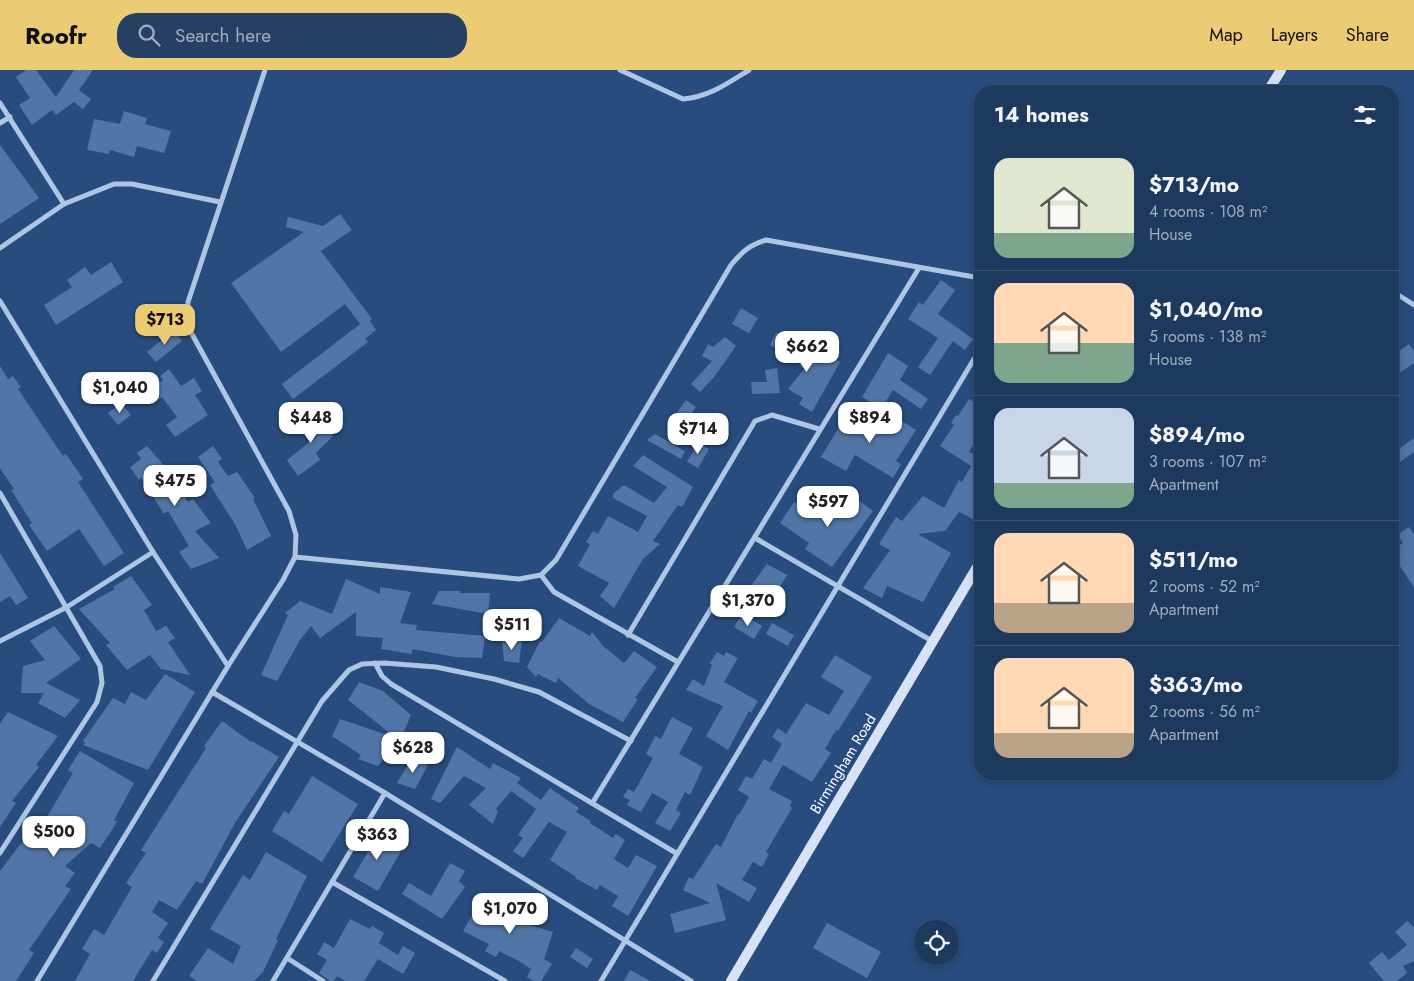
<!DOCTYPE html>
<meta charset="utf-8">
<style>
body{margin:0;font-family:Jost,sans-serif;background:#264064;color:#f1f3f6;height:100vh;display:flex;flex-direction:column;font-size:19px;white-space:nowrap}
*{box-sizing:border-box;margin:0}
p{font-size:16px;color:#a1acbc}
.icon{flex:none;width:28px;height:28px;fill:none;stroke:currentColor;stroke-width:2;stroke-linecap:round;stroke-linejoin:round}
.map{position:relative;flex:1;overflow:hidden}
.details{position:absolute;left:974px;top:15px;width:425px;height:695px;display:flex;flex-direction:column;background:#1e395e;border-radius:20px;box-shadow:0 2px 8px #0003,0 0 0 1px #3c5373}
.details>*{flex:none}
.fabs{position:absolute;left:914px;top:850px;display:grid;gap:10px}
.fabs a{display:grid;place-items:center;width:45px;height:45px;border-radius:50%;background:#1e395e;box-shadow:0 2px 8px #0003,0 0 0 1px #3c5373;font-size:25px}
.price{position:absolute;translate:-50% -42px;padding:0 11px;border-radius:10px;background:#fff;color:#222;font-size:16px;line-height:32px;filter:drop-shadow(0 1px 2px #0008)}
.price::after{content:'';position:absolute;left:50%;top:30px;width:15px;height:11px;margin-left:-8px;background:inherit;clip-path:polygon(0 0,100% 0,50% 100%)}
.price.current{background:#eccb75;color:#111}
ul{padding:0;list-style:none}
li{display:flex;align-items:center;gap:15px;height:125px;padding:0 20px}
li+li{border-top:1px solid #3c5373}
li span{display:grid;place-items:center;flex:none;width:140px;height:100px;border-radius:15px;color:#555}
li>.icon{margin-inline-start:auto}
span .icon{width:60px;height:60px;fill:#fffc;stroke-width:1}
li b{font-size:21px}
h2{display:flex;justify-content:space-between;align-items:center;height:60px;padding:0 20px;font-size:21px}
header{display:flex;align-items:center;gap:30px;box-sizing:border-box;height:70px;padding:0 25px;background:#eccb75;color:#111}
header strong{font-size:24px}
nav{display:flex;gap:28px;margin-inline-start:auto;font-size:18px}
.search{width:350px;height:45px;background:#264064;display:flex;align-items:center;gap:12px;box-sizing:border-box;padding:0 18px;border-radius:20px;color:#a1acbc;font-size:19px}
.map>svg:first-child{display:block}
.building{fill:#5175a6}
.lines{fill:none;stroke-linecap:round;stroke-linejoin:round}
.street{stroke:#aec6e4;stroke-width:5}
.secondary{stroke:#d7e3f5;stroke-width:10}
.labels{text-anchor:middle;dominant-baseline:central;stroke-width:4;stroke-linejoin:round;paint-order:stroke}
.street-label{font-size:15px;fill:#fff;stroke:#284c7d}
</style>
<header>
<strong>Roofr</strong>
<div class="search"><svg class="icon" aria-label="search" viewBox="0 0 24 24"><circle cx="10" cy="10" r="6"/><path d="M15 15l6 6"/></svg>Search here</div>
<nav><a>Map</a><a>Layers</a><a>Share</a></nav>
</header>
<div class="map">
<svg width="1414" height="911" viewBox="0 0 1414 911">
<rect width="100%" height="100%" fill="#284c7d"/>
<g class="building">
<path d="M26,0H36L56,27L74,0H93L79,20L91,29L83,39L74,32L56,45L52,40L32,55L19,35L30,28L16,7Z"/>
<path d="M124,41L147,48L145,54L171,61L164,83L137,76L134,87L110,80L109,84L87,80L94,49L120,54Z"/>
<path d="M0,75L39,128L0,154Z"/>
<path d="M340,144L352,160L321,181L372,249L370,251L376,260L365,269L368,272L293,329L282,314L360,254L345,234L281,282L231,213L304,162L286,157L288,147L323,156Z"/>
<path d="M111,192L123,212L56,255L44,235L72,217L67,210L85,197L91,205Z"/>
<path d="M941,210L955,220L938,244L973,269L965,280L953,271L930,305L918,297L938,268L908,249L919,232L923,235Z"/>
<path d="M741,238L758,248L749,263L732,254Z"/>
<path d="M174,260L182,271L156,292L147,282Z"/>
<path d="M776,263L798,275L796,278L823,294L830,285L840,292L812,342L799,334L803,328L788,319L804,299L798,295L802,294L770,275Z"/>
<path d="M725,267L736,276L714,307L700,322L691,314L712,291L702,286L708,274L713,277Z"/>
<path d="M1409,274L1414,281V293L1392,308V286Z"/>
<path d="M888,283L908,296L900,310L928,329L921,339L893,320L881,339L862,327Z"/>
<path d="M0,296L8,309L13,306L21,317L18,319L63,386L66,384L83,409L78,412L124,483L104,496L79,459L47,481L29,455L32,453L11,420L14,419L0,398Z"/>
<path d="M777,298L780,323L752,324L751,312H767L765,300Z"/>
<path d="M169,299L181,316L194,308L202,321L195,325L208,345L175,367L166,355L177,347L162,327L159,329L151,319L163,310L160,306Z"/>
<path d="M969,329L980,336V362L969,382L977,386L980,381V436L973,449L959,442L945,461L918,464L951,483L923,532L887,516L882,528L863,518L890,480L879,474L896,447L902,451L923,426L944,438L959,410L962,412L971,396L940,376L954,355L951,353L956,345L958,346Z"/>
<path d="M686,330L696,337L686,351L676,344Z"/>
<path d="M121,333L131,345L118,355L108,343Z"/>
<path d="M313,337L333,366L316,383L320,390L298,406L287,390L317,366L302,344Z"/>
<path d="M889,343L916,360L896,391L901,394L893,408L855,385L846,401L821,387L847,344L875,364Z"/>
<path d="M655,364L685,381L681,389L647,370Z"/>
<path d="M1414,368V382L1400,392L1393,383Z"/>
<path d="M698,373L709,379L698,398L687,392Z"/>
<path d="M147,376L167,399L188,432L193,429L211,453L195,461L219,488L191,499L179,482L189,476L168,441L164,444L141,408L139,410L130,397L141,389L137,383Z"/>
<path d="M213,376L222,389L218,392L228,406L237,402L255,428L253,429L271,466L247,480L236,456L210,415L215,412L198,387Z"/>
<path d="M643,385L693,417L682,437L678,435L653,471L660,474L643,489L614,538L600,526L609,513L578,496L590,474L586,472L593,461L598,464L608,446L638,462L647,446L613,428V424L624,415L654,433L667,417L633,396Z"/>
<path d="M847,422L873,441L832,497L805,479L809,473L780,453L794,432L826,452Z"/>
<path d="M1409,457L1414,464V517L1397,492L1392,496V480L1403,473L1397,465Z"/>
<path d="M0,483L28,528L16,535L10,526L0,532Z"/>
<path d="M767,494L787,505L770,534L747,521Z"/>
<path d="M131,506L152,535L144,540L156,561L166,556L175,568L168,572L190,605L161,599L150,585L127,600L106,575L110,573L79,539L115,519L113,517Z"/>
<path d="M346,509L380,524V517L411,522L400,553L417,555L416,560L485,566L482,588L455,587L413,579L411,584L381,579L383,568L356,566V542L320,568L311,556L300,570L277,611L261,605L288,545L285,543L300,531L332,544Z"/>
<path d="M439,521H460V523H490L488,544L432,534Z"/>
<path d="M742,544L762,556L754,569L734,557Z"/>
<path d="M559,548L590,566L592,562L603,576L624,593L634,581L657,597L635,628L638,629L623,652L589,634L558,608L556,613L538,604L536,607L527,597L540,571L542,572Z"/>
<path d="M772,553L794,565L788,576L766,564Z"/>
<path d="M54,556L81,589L46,613L80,630L65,648L38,633L44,623H21L23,596L45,590L30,571Z"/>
<path d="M502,570L522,571L519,593L504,591Z"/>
<path d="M717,582L724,586L726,582L738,588L724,612L758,631L751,643L749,641L728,680L706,666L723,636L686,620L693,609L704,616L712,595L710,593Z"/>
<path d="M835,585L872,607L838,661L836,660L825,679L831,683L812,712L783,695L769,719L792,731L790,736L792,738L766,782L769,784L762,797L753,792L742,810L757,818L749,832L716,813L726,850L675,863L670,844L710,833L683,820L689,807L693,809L716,774L721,777L738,744L739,745L749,727L738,720L746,706L752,709L764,689L771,693L782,674L772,667L778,658L786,664L806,633L829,645L844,621L821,607Z"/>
<path d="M165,604L195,622L148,700L83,675L85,673L83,671L113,628L125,634L131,622L146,630Z"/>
<path d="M359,612L383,621L411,645L400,671L398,670L378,696L358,689L361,685L332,666L340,649L396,668L348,630Z"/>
<path d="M8,642L58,666L36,695L39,697L12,731L16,733L0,757V654Z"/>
<path d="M672,647L693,658L679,684L703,697L690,725L685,722L676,740L681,743L670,761L655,753L668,732L652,723L641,742L627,735L630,730L623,727L628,719L634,722L653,688L646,684L655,666L661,669Z"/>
<path d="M222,651L251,672L252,671L279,687L235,753L202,814L196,811L177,840L159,830L152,842L168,853L158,868L164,872L157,883L152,880L133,911H75L90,884L82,879L94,859L104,865L132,817L126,813L146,783L141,780L206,678L204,676Z"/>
<path d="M457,677L490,699L493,693L521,708L517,713L541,730L550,718L579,738L576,742L591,751L590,753L613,768L616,764L625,770L614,789L628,798L636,785L657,796L628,846L612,836L618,826L600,815L597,820L575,808L576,807L550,790L567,762L549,752L523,788L513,781L523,768L518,765L536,739L511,721L496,739L498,741L493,754L469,735L486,718L464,706L440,733L431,729Z"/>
<path d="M80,681L134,713L114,750L117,752L100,778L91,773L65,796L75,803L65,816L71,819L29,880L34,883L16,911H0V801L41,747L45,750L73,703L68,700Z"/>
<path d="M412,688L428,695L415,719L397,713Z"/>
<path d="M312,706L358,734L322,792L272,761L284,741L289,744Z"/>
<path d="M374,760L401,781L378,821L353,807L371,777L365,774Z"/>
<path d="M266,782L307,806L276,869L278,870L263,902L254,911H197L189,906L208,878L233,894L241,876L210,859L243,805L250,810Z"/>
<path d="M450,793L465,801L459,811L465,817L442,849L402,824L409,813L431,826Z"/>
<path d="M478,823L509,839L512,833L523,839L519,846L532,852L530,855L553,862L544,889L552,894L541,911H534L527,907L531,899L519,891L499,881L496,887L485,881L489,874L463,861L477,837L472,834Z"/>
<path d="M350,849L370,859L372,856L384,863L379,873L398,885L403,876L415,883L403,904L378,889L364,911H345L337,906L334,911H330L319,903L327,890L317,884L321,878L324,872L334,878Z"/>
<path d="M1407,851L1414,857V891L1403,896L1407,903L1397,911H1384L1369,893L1382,882L1389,890L1407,875L1395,862Z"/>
<path d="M827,853L881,882L867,908L813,878Z"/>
<path d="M576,878L593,889L587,898L570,887Z"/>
<path d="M630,900L650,911H624Z"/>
</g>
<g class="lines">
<g class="street">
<path d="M620,0L683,29C709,27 728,13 749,0"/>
<path d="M0,33L64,134"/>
<path d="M0,53L10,47"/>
<path d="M0,178L64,134L114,114H132L220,132"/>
<path d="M1392,221L1414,235"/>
<path d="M0,231L153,482L228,596"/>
<path d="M0,423L100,596L102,613L97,632L0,783"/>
<path d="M755,468L932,571"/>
<path d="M295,487L519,509L541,505L556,490L731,195C742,182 749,175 766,170L980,208"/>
<path d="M541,505L554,522L678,592"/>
<path d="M628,565L755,351L772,345L819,359"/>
<path d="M0,571L67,537L153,482"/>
<path d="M375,593L382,606L391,614L676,783"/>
<path d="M212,622L385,723L691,911"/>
<path d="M593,732L919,198"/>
<path d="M332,812L505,911"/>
<path d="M287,888L323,911"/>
<path d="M37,911L228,596L283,510L295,487L296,465L289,441L187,255L188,232L265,0"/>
<path d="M153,911L322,631L349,600L362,594L384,593L436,597L494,609L539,622L631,671"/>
<path d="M273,911L385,723"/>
<path d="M601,911L980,279"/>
</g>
<g class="secondary">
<path d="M1268,21L1281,0"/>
<path d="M731,911L980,492"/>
</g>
</g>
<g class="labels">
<g class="street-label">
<text transform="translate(843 694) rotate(-59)">Birmingham Road</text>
</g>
</g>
</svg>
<div class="fabs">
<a><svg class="icon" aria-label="locate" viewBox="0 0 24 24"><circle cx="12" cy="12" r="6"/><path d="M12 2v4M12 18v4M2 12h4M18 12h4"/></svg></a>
</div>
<b class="price current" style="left:165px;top:276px">$713</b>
<b class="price" style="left:807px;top:303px">$662</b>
<b class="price" style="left:120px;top:344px">$1,040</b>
<b class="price" style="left:311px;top:374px">$448</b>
<b class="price" style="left:870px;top:374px">$894</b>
<b class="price" style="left:698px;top:385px">$714</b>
<b class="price" style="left:175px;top:437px">$475</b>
<b class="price" style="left:828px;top:458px">$597</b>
<b class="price" style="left:748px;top:557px">$1,370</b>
<b class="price" style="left:512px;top:581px">$511</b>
<b class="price" style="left:413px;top:704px">$628</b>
<b class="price" style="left:54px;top:788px">$500</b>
<b class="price" style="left:377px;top:791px">$363</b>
<b class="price" style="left:510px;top:865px">$1,070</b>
<section class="details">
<h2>14 homes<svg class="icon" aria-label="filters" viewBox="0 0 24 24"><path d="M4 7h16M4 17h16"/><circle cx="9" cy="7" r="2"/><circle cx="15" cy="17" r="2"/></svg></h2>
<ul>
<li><span style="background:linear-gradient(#dfe7d0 75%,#7fa58c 0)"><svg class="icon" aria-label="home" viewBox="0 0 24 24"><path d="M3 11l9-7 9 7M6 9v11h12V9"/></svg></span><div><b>$713/mo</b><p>4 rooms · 108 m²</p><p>House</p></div></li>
<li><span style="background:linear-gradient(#ffd9b3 60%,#7fa58c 0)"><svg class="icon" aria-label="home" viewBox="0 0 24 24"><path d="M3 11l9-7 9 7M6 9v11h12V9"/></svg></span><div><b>$1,040/mo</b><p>5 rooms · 138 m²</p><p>House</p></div></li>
<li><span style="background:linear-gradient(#c9d6e8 75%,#7fa58c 0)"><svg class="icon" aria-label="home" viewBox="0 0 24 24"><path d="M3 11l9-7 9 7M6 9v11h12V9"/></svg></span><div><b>$894/mo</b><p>3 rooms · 107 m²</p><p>Apartment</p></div></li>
<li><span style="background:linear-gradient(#ffd9b3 70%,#b9a48a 0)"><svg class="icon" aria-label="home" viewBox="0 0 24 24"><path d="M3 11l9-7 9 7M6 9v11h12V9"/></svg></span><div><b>$511/mo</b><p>2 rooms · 52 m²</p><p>Apartment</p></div></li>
<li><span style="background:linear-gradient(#ffd9b3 75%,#b9a48a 0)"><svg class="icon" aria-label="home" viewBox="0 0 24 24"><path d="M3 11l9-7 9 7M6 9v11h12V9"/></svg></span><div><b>$363/mo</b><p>2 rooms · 56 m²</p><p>Apartment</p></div></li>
</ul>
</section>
</div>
